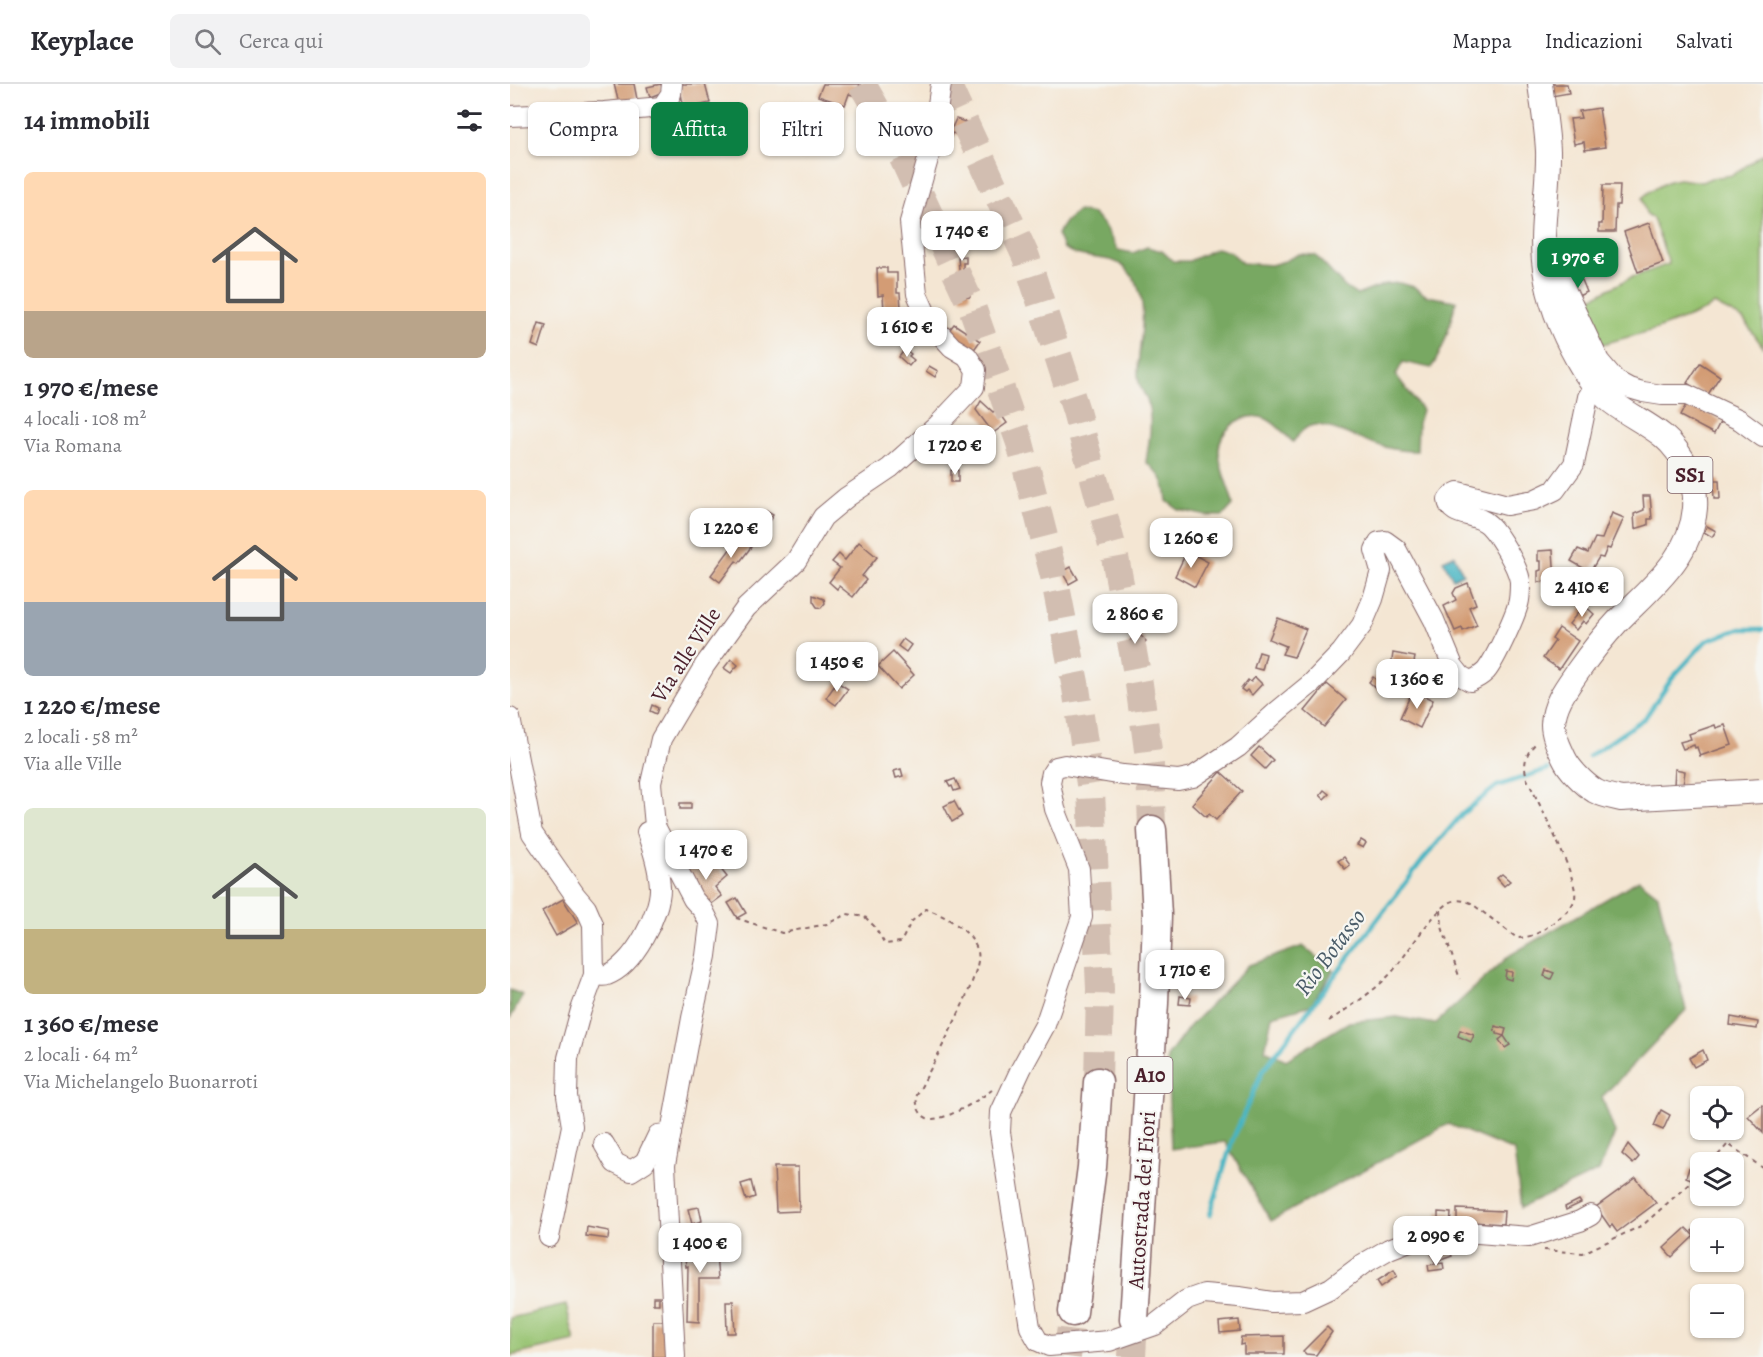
<!DOCTYPE html>
<html lang="it">
<meta charset="utf-8">
<style>
body{margin:0;font-family:Alegreya,serif;background:#f2f2f3;color:#2b2b33;height:100vh;display:flex;flex-direction:column;font-size:22px;white-space:nowrap}
*{box-sizing:border-box;margin:0}
p{font-size:20px;color:#7c7c81}
.icon{flex:none;width:33px;height:33px;fill:none;stroke:currentColor;stroke-width:2;stroke-linecap:round;stroke-linejoin:round}
.map{position:relative;flex:1;overflow:hidden}
.drawer{display:flex;flex-direction:column;background:#fff;width:510px}
.drawer>*{flex:none}
.top-card{position:absolute;left:18px;top:18px;width:570px;height:54px;display:flex;gap:12px}
.controls{position:absolute;left:1180px;top:1002px;display:grid;gap:12px}
.controls a{display:grid;place-items:center;width:54px;height:54px;border-radius:9px;background:#fff;box-shadow:0 2px 4px #0004;font-size:30px}
.price{position:absolute;translate:-50% -51px;padding:0 14px;border-radius:12px;background:#fff;color:#222;font-size:20px;line-height:39px;filter:drop-shadow(0 2px 3px #0008)}
.price::after{content:'';position:absolute;left:50%;top:36px;width:18px;height:14px;margin-left:-9px;background:inherit;clip-path:polygon(0 0,100% 0,50% 100%)}
.price.current{background:#0b8043;color:#fff}
ul{padding:0;list-style:none}
li{display:grid;align-content:center;gap:12px;height:318px;padding:0 24px}
li span{display:grid;place-items:center;height:186px;border-radius:9px;color:#555}
li>.icon{margin-inline-start:auto}
span .icon{width:108px;height:108px;fill:#fffc;stroke-width:1}
li b{font-size:26px}
h2{display:flex;justify-content:space-between;align-items:center;height:72px;padding:0 24px;font-size:26px}
.tag{padding:0 21px;border-radius:9px;background:#fff;box-shadow:0 2px 4px #0004;font-size:21px;line-height:54px}
.tag.current{background:#0b8043;color:#fff}
header{display:flex;align-items:center;gap:36px;box-sizing:border-box;height:84px;padding:0 30px;background:#fff;border-bottom:2px solid #e1e1e2}
header strong{font-size:28px}
nav{display:flex;gap:33px;margin-inline-start:auto;font-size:21px}
.search{width:420px;height:54px;background:#f2f2f3;display:flex;align-items:center;gap:15px;box-sizing:border-box;padding:0 21px;border-radius:9px;color:#7c7c81;font-size:22px}
main{display:flex;flex:1;min-height:0}
.map>svg:first-child{display:block}
.green{fill:#96c270;stroke:#70704e;stroke-width:1.5}
.forest{fill:#78a862;stroke:#616446;stroke-width:1.5}
.water{fill:#47b5c3;stroke:#486a77;stroke-width:1.5}
.lines{fill:none;stroke-linecap:round;stroke-linejoin:round}
.stream{stroke:#47b5c3;stroke-width:4.5}
.building{fill:#d39c74}
.highway-tunnel{stroke:#d2beb1;stroke-width:28;stroke-dasharray:28 14;stroke-linecap:butt}
.minor-casing{stroke:#866566;stroke-width:22}
.major-casing{stroke:#866566;stroke-width:26}
.highway-casing{stroke:#866566;stroke-width:31}
.path{stroke:#866566;stroke-width:2;stroke-dasharray:4.5 4.5;stroke-linecap:butt}
.minor{stroke:#fff;stroke-width:20}
.major{stroke:#fff;stroke-width:24}
.highway{stroke:#fff;stroke-width:28}
.labels{text-anchor:middle;dominant-baseline:central;stroke-width:4.5;stroke-linejoin:round;paint-order:stroke}
.shield{fill:#f6f6f2;stroke:#7e6067;stroke-width:1.5}
.shield-label{font-size:21px;font-weight:bold;fill:#4a1f2b}
.street-label{font-size:22px;fill:#4a1f2b;stroke:#f6f6f2}
.water-label{font-size:24px;font-style:italic;fill:#495b68;stroke:#f6f6f2}
</style>
<header>
<strong>Keyplace</strong>
<div class="search"><svg class="icon" aria-label="search" viewBox="0 0 24 24"><circle cx="10" cy="10" r="6"/><path d="M15 15l6 6"/></svg>Cerca qui</div>
<nav><a>Mappa</a><a>Indicazioni</a><a>Salvati</a></nav>
</header>
<main>
<section class="drawer">
<h2>14 immobili<svg class="icon" aria-label="filters" viewBox="0 0 24 24"><path d="M4 7h16M4 17h16"/><circle cx="9" cy="7" r="2"/><circle cx="15" cy="17" r="2"/></svg></h2>
<ul>
<li><span style="background:linear-gradient(#ffd9b3 75%,#b9a48a 0)"><svg class="icon" aria-label="home" viewBox="0 0 24 24"><path d="M3 11l9-7 9 7M6 9v11h12V9"/></svg></span><div><b>1 970 €/mese</b><p>4 locali · 108 m²</p><p>Via Romana</p></div></li>
<li><span style="background:linear-gradient(#ffd9b3 60%,#9aa5b1 0)"><svg class="icon" aria-label="home" viewBox="0 0 24 24"><path d="M3 11l9-7 9 7M6 9v11h12V9"/></svg></span><div><b>1 220 €/mese</b><p>2 locali · 58 m²</p><p>Via alle Ville</p></div></li>
<li><span style="background:linear-gradient(#dfe7d0 65%,#c2b280 0)"><svg class="icon" aria-label="home" viewBox="0 0 24 24"><path d="M3 11l9-7 9 7M6 9v11h12V9"/></svg></span><div><b>1 360 €/mese</b><p>2 locali · 64 m²</p><p>Via Michelangelo Buonarroti</p></div></li>
</ul>
</section>
<div class="map">
<svg width="1253" height="1273" viewBox="0 0 1253 1273">
<rect width="100%" height="100%" fill="#f6f6f2"/>
<filter id="ink" filterUnits="userSpaceOnUse"><feTurbulence type="fractalNoise" baseFrequency=".0167" numOctaves="2"/><feDisplacementMap in="SourceGraphic" scale="12" xChannelSelector="R" yChannelSelector="G"/><feConvolveMatrix kernelMatrix="1 2 1 2 8 2 1 2 1" color-interpolation-filters="sRGB"/></filter>
<filter id="wash" filterUnits="userSpaceOnUse"><feTurbulence type="fractalNoise" baseFrequency=".008" numOctaves="4" result="noise"/><feDisplacementMap in="SourceGraphic" scale="24" xChannelSelector="R" yChannelSelector="G"/><feGaussianBlur stdDeviation="1.35" result="paint"/><feColorMatrix in="noise" values="0 0 0 0 0 0 0 0 0 0 0 0 0 0 0 0 0 1.4 0 .05"/><feComposite in="paint" operator="in"/></filter>
<g filter="url(#wash)">
<rect width="100%" height="100%" fill="#f4e6d3"/>
<g class="green">
<path d="M1253,70V263L1233,235L1204,220L1196,226L1147,245L1089,261L1068,221L1120,194L1159,180L1143,135L1136,129L1132,114L1140,107L1159,97L1169,95L1192,98L1201,94L1223,91Z"/>
<path d="M56,1221L65,1257L0,1272V1234Z"/>
</g>
<g class="forest">
<path d="M568,127L583,130L593,140L608,166L623,169L637,163L652,167L663,177H679L707,164L722,169L732,179L761,181L775,177L789,170L805,171L835,203L847,211L876,200L890,199L904,203L917,212L946,217C940,240 935,264 921,284L893,278L886,291L912,326L908,339L907,367C881,368 859,358 835,349C826,346 814,340 804,341C793,343 789,350 783,358C773,349 763,335 750,333C730,329 708,348 709,367C709,386 720,403 723,421L713,432H697L669,426L657,417C655,396 651,391 636,378C639,358 643,339 638,319C634,306 628,305 628,289C628,253 645,212 614,183C603,173 584,175 570,171C564,170 559,167 553,164L547,150L556,137Z"/>
<path d="M1129,796L1148,811L1176,926L1092,1013L1105,1049L1089,1087L1011,1124L1004,1067L938,1040L761,1137L715,1058L661,1065L657,973L679,943L739,881L793,862L823,887L801,921L762,932L755,966L776,976L839,938L887,933L925,940L1000,871Z"/>
<path d="M0,906L13,911L0,935Z"/>
</g>
<path class="water" d="M944,471L953,490L943,495L933,476Z"/>
<g class="lines">
<g class="stream">
<path d="M1079,672L1135,634L1162,594L1196,557L1230,545H1253"/>
<path d="M700,1131L722,1057L752,988L854,853L912,777L952,730L987,702L1039,685"/>
</g>
</g>
<g id="blocks">
<g class="building">
<path d="M104,0H124L127,15L109,20Z"/>
<path d="M151,0L153,8L140,13L137,3Z"/>
<path d="M169,0H195L200,19L174,25Z"/>
<path d="M313,0H350L346,12L339,10L335,21L308,12Z"/>
<path d="M1039,0H1057L1059,9L1042,12Z"/>
<path d="M1089,24L1095,63L1075,66L1074,58L1064,60L1060,35L1071,34L1069,27Z"/>
<path d="M198,28L205,29L204,35L197,34Z"/>
<path d="M446,35L458,39L453,52L442,49L441,53L438,52Z"/>
<path d="M400,54L414,56L413,68L399,67Z"/>
<path d="M1093,101H1110L1109,121H1106L1105,148H1089V140H1092Z"/>
<path d="M1139,139L1153,179L1128,188L1114,148Z"/>
<path d="M456,172V179H453V186H449L448,173Z"/>
<path d="M1075,177L1080,179L1078,185L1072,183Z"/>
<path d="M367,184H377V189H387V209H390L391,224L374,227L373,211L368,212Z"/>
<path d="M457,190L460,213L451,214L447,192Z"/>
<path d="M1072,196L1077,208L1064,214L1059,202Z"/>
<path d="M29,239L36,241L29,264L22,261Z"/>
<path d="M444,240L470,257L463,267L429,244L430,241L440,245Z"/>
<path d="M395,265L401,270L399,272L404,276L399,282L389,273Z"/>
<path d="M1190,279L1210,292L1197,312L1177,299Z"/>
<path d="M419,282L428,287L425,293L416,287Z"/>
<path d="M471,317L483,328L487,325L497,339L483,349L466,326Z"/>
<path d="M1177,319L1211,336L1204,350L1170,332Z"/>
<rect x="441" y="386" width="7" height="12"/>
<path d="M1203,396H1209L1210,415H1204Z"/>
<path d="M1133,412H1140L1142,435H1138V441L1125,445L1124,430L1134,426Z"/>
<path d="M256,427L263,431L258,439L252,435Z"/>
<path d="M1102,429L1114,434L1100,465L1097,464L1093,474L1089,473L1080,488L1061,477L1068,465L1078,469L1085,454L1092,455Z"/>
<path d="M1197,442L1206,447L1202,453L1194,448Z"/>
<path d="M229,453L241,463L229,479L226,477L210,498L201,491Z"/>
<path d="M349,458L367,473L352,492L356,496L343,513L329,502L327,505L319,498L330,484L322,478L329,470L335,476Z"/>
<path d="M1043,466L1045,497L1028,498V487L1031,486V477H1028V467Z"/>
<path d="M677,467L698,478L685,503L665,492Z"/>
<path d="M561,483L568,495L559,500L552,488Z"/>
<path d="M958,499L966,520L959,523L967,541L953,547L952,544L945,547L934,522L946,516L943,509L946,504Z"/>
<path d="M303,511L314,515L315,519L311,524L307,523L303,517Z"/>
<path d="M1074,521L1084,530L1076,540L1073,537L1066,546L1059,540Z"/>
<path d="M768,534L796,545L784,573L772,570L776,562L759,555Z"/>
<path d="M1049,544L1068,557L1049,585L1033,574L1045,557L1042,555Z"/>
<path d="M628,549L636,557L622,572L613,564Z"/>
<path d="M393,555L401,561L396,568L388,562Z"/>
<path d="M383,568L404,591L389,605L368,582Z"/>
<path d="M749,568L756,570L752,586L744,584Z"/>
<path d="M883,569L905,573L903,584L896,583L895,592L880,590Z"/>
<path d="M221,575L228,581L221,589L214,584Z"/>
<path d="M745,593L752,600L742,611L737,606L735,608L731,605L738,596L741,598Z"/>
<path d="M863,593L874,602L869,607L859,598Z"/>
<path d="M327,598L338,605L326,621L316,614Z"/>
<path d="M817,600L836,616L814,643L795,627Z"/>
<path d="M910,610L923,616L910,644L890,634L900,612L907,616Z"/>
<path d="M142,621L148,624L146,630L140,627Z"/>
<path d="M1205,641L1206,644L1215,641L1222,661L1190,672L1187,663L1185,664L1184,661L1173,665L1170,658L1181,655L1179,650Z"/>
<path d="M749,663L763,676L755,685L741,672Z"/>
<path d="M391,685L393,692L386,694L384,687Z"/>
<path d="M1165,685L1175,687L1173,702L1164,701Z"/>
<path d="M711,688L732,707L706,736L699,730L696,733L682,720Z"/>
<path d="M445,695L450,705L444,707L442,702L440,703L437,698Z"/>
<path d="M814,706L819,710L814,715L810,711Z"/>
<path d="M444,717L452,732L442,738L434,722Z"/>
<rect x="170" y="719" width="11" height="6"/>
<path d="M851,756L856,759L853,764L847,761Z"/>
<path d="M834,773L840,781L835,785L828,777Z"/>
<path d="M202,774L217,793L205,803L212,812L196,824L173,789L187,779L188,782L194,778L195,780Z"/>
<path d="M992,790L1000,797L994,802L987,794Z"/>
<path d="M227,814L236,829L227,834L218,819Z"/>
<path d="M53,815L68,839L46,852L32,827Z"/>
<path d="M1036,886L1044,889L1041,895L1034,892Z"/>
<path d="M996,887L1002,888L1001,896L995,894Z"/>
<path d="M670,912L681,914L680,921L669,920Z"/>
<path d="M1221,933L1248,938L1247,945L1220,941Z"/>
<path d="M985,942L996,945L994,952L987,950V948L984,947Z"/>
<path d="M950,946L964,951L961,958L948,952Z"/>
<path d="M994,952L1000,961L995,964L989,956Z"/>
<path d="M1193,966L1197,976L1184,983L1179,974Z"/>
<path d="M1252,1021L1253,1023V1049L1238,1032Z"/>
<path d="M1151,1026L1160,1031L1153,1046L1144,1042Z"/>
<path d="M1118,1060L1129,1073L1123,1080L1112,1070Z"/>
<path d="M264,1083H288L289,1127L266,1128Z"/>
<path d="M1179,1084L1185,1086L1181,1095L1176,1093Z"/>
<path d="M1126,1094L1146,1119L1107,1148L1102,1141L1100,1143L1086,1123Z"/>
<path d="M241,1097L245,1113L236,1116L231,1100Z"/>
<path d="M1069,1116L1071,1119L1056,1126L1055,1123Z"/>
<path d="M189,1123L192,1137L182,1140L178,1125Z"/>
<path d="M947,1125L994,1127L993,1140L947,1137Z"/>
<path d="M928,1128L941,1129L940,1142H928Z"/>
<path d="M1194,1139L1197,1144H1191V1148L1186,1152L1182,1147Z"/>
<path d="M77,1143L99,1147L98,1155L76,1152Z"/>
<path d="M1176,1144L1184,1152L1162,1173L1154,1164Z"/>
<path d="M205,1156L208,1195H189V1238L177,1237L178,1182L176,1183L175,1173L183,1172L182,1158Z"/>
<path d="M939,1165L942,1172L925,1178L922,1171Z"/>
<path d="M933,1179L934,1185L919,1187L918,1181Z"/>
<path d="M884,1186L887,1192L871,1203L867,1197Z"/>
<rect x="143" y="1213" width="6" height="7"/>
<path d="M216,1217H223L225,1249H217Z"/>
<path d="M729,1236L730,1247L710,1249L709,1238Z"/>
<rect x="143" y="1237" width="18" height="36"/>
<path d="M817,1243L822,1248L806,1271L796,1270L793,1267Z"/>
<path d="M774,1252V1270H734V1260L730,1261L731,1253Z"/>
</g>
</g>
</g>
<g filter="url(#ink)">
<use href="#blocks" fill-opacity="0" stroke="#866566" stroke-width="1.5"/>
<g class="lines">
<g class="highway-tunnel">
<path d="M352,0L386,59L462,223L510,359L544,492L566,604L581,707L590,905L588,998"/>
<path d="M437,0L516,173L566,327L605,473L629,600L640,681L642,746"/>
<path d="M557,1273L563,1228"/>
<path d="M622,1273L624,1235"/>
</g>
<g class="minor-casing">
<g id="minor">
<path d="M0,32L94,28L152,23L161,10L162,0"/>
<path d="M1034,170L1041,171L1046,176L1055,205L1089,277L1106,297L1119,304L1133,308L1152,311H1177L1230,336L1253,353"/>
<path d="M0,634L22,749L65,811L76,824L83,840L84,891C89,891 93,893 97,891C123,882 151,829 150,803C149,784 143,766 137,748"/>
<path d="M94,1060L105,1079L121,1087L135,1078L148,1051L161,1049"/>
<path d="M1081,1131L1070,1137L1019,1153L968,1149L935,1148L902,1156L879,1165L853,1180L821,1204L793,1217L762,1218L729,1213L694,1210L677,1216L645,1241L599,1257L539,1262L528,1257L520,1243L490,1048L491,1028L511,985L535,941L572,833L569,785L545,725L540,698L542,689L546,683L555,681L613,691L668,696L683,693L728,663L769,626L802,599L831,569L852,541L863,515L871,487L865,466L869,458L875,457L886,465L924,536L943,582L951,592L960,597C966,595 972,591 976,587C985,576 1007,529 1009,516C1010,510 1010,503 1010,497C1008,483 989,451 979,441C966,428 940,434 938,416L942,411L948,408L997,421L1024,416L1045,406L1064,380L1078,313L1085,302"/>
<path d="M39,1153L62,1042L57,1012L58,974L71,926L84,891"/>
<path d="M165,1273L155,1081L182,934L196,872L200,840L193,826L183,815L145,742L141,699L151,655L195,581L236,524L286,477L313,433L337,413L380,384L428,341L464,303L466,286L457,272L442,263L420,239L407,210L400,138L422,61L431,0"/>
</g>
</g>
<g class="major-casing">
<path id="major" d="M1030,0C1033,22 1037,45 1038,67C1039,106 1029,146 1035,185C1039,217 1053,250 1069,278C1076,291 1086,304 1097,314C1114,329 1136,338 1153,352C1173,369 1187,398 1185,424C1181,474 1139,505 1107,538C1093,553 1080,570 1068,587C1057,603 1044,619 1043,640C1043,652 1049,663 1054,674C1059,685 1074,700 1085,707C1092,711 1102,713 1111,715L1253,707"/>
</g>
<g class="highway-casing">
<g id="highway">
<path d="M563,1228L582,1083L588,998"/>
<path d="M624,1235L644,919L647,831L642,746"/>
</g>
</g>
<g class="path">
<path d="M931,826L932,843L950,895"/>
<path d="M226,834L272,849L317,840L337,830L355,833L364,842L375,860L391,858L401,838L416,825C435,831 462,847 468,868C474,890 418,988 406,1013C407,1021 408,1030 417,1034C432,1040 470,1015 482,1006"/>
<path d="M819,937C841,922 864,908 882,888C898,869 919,832 939,819C946,815 953,816 961,819L1007,854C1024,853 1031,848 1044,838C1052,832 1063,824 1065,814C1069,795 1027,716 1017,695C1013,680 1015,670 1026,659"/>
<path d="M1202,1078L1218,1060L1253,1084"/>
<path d="M1034,1166L1073,1169L1133,1141L1191,1089"/>
</g>
<use href="#minor" class="minor"/>
<use href="#major" class="major"/>
<use href="#highway" class="highway"/>
</g>
</g>
<g class="labels">
<g class="shield">
<rect x="1157.5" y="373" width="45" height="36" rx="4.5"/>
<rect x="617.5" y="973" width="45" height="36" rx="4.5"/>
</g>
<g class="shield-label">
<text x="1180" y="391">SS1</text>
<text x="640" y="991">A10</text>
</g>
<g class="street-label">
<text transform="translate(176 571) rotate(-57)">Via alle Ville</text>
<text transform="translate(632 1116) rotate(-86)">Autostrada dei Fiori</text>
</g>
<g class="water-label">
<text transform="translate(820 868) rotate(-53)">Rio Botasso</text>
</g>
</g>
</svg>
<div class="controls">
<a><svg class="icon" aria-label="locate" viewBox="0 0 24 24"><circle cx="12" cy="12" r="6"/><path d="M12 2v4M12 18v4M2 12h4M18 12h4"/></svg></a>
<a><svg class="icon" aria-label="layers" viewBox="0 0 24 24"><path d="M12 4l9 5-9 5-9-5zM3 14l9 5 9-5"/></svg></a>
<a>+</a>
<a>−</a>
</div>
<b class="price" style="left:452px;top:178px">1 740 €</b>
<b class="price current" style="left:1068px;top:205px">1 970 €</b>
<b class="price" style="left:397px;top:274px">1 610 €</b>
<b class="price" style="left:445px;top:392px">1 720 €</b>
<b class="price" style="left:221px;top:475px">1 220 €</b>
<b class="price" style="left:681px;top:485px">1 260 €</b>
<b class="price" style="left:1072px;top:534px">2 410 €</b>
<b class="price" style="left:625px;top:561px">2 860 €</b>
<b class="price" style="left:327px;top:609px">1 450 €</b>
<b class="price" style="left:907px;top:626px">1 360 €</b>
<b class="price" style="left:196px;top:797px">1 470 €</b>
<b class="price" style="left:675px;top:917px">1 710 €</b>
<b class="price" style="left:926px;top:1183px">2 090 €</b>
<b class="price" style="left:190px;top:1190px">1 400 €</b>
<div class="top-card">
<a class="tag">Compra</a>
<a class="tag current">Affitta</a>
<a class="tag">Filtri</a>
<a class="tag">Nuovo</a>
</div>
</div>
</main>
